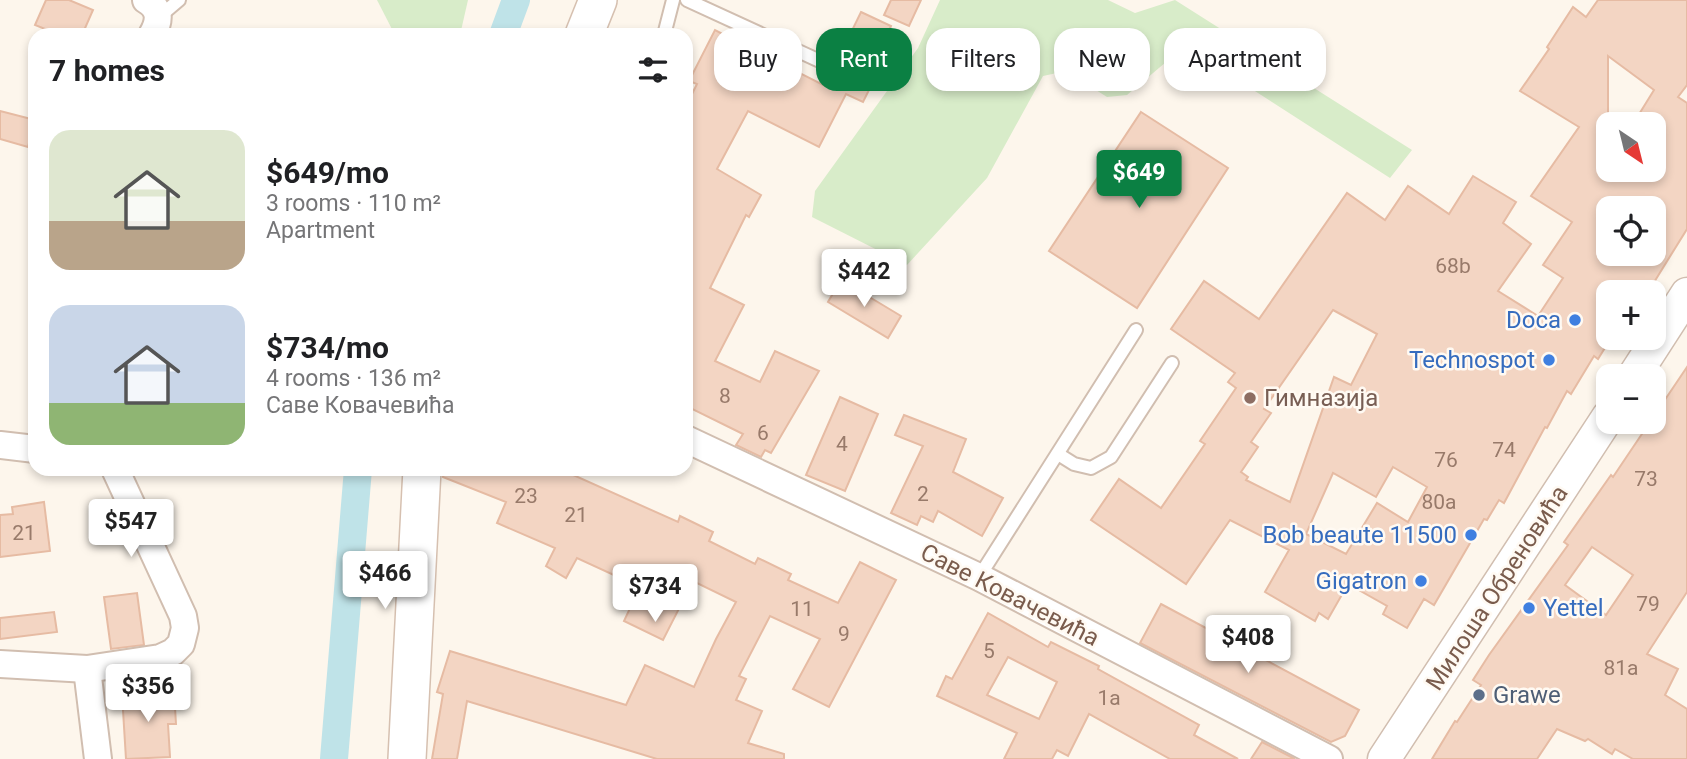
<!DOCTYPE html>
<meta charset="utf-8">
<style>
body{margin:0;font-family:Roboto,sans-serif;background:#f6f6f6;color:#202124;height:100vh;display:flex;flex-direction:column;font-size:26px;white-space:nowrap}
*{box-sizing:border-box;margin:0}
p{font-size:23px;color:#757577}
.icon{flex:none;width:38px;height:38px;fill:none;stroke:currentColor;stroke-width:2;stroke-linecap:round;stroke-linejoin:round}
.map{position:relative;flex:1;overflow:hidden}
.details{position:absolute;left:28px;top:28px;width:665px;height:448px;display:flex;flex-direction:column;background:#fff;border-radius:21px;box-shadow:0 4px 10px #0003}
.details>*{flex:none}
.hud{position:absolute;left:714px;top:28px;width:665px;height:63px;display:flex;gap:14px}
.needle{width:46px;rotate:145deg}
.tools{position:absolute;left:1596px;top:112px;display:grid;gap:14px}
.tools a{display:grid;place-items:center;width:70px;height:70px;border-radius:14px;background:#fff;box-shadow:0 4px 10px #0003;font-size:35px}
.price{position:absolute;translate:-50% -60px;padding:0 16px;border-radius:7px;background:#fff;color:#222;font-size:23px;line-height:46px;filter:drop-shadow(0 2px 4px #0008)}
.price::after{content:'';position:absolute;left:50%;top:42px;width:21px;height:16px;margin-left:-10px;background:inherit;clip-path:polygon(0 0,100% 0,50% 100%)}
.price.on{background:#0b8043;color:#fff}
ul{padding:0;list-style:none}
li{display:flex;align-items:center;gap:21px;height:175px;padding:0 21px}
li span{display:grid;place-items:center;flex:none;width:196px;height:140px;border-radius:21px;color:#555}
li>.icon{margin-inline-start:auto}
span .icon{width:84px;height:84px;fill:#fffc;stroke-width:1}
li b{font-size:30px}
h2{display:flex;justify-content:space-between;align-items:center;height:84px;padding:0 21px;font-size:30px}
.pill{padding:0 24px;border-radius:21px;background:#fff;box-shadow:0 4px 10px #0003;font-size:24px;line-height:63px}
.pill.on{background:#0b8043;color:#fff}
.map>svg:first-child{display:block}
.green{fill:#d8ecc9}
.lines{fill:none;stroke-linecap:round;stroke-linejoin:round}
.canal{stroke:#bfe3e8;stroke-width:28}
.building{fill:#f3d5c3;stroke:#e6bba3;stroke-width:2;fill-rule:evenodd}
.service-casing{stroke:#d1beb0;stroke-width:16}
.minor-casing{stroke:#d1beb0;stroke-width:30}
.tertiary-casing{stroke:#d1beb0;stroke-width:35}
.secondary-casing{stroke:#d6c0b0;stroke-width:40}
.service{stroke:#fff;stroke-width:12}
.minor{stroke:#fff;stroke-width:26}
.tertiary{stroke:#fff;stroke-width:32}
.secondary{stroke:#fff;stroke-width:37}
.shop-dot{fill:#3f7fe0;stroke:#fffaf3;stroke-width:2.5}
.education-dot{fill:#8d6e63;stroke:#fffaf3;stroke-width:2.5}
.service-dot{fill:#5c6f8a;stroke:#fffaf3;stroke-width:2.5}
.labels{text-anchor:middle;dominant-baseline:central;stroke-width:5;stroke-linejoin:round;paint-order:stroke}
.number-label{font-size:21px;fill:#987a6a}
.shop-label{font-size:24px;fill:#366cbe;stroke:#fffaf3;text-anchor:end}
.education-label{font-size:24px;fill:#785e54;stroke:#fffaf3;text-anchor:start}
.street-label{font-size:24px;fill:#7a5c4d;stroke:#fffaf3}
.service-label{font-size:24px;fill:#4e5e75;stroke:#fffaf3;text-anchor:start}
</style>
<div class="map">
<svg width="1687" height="759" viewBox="0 0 1687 759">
<rect width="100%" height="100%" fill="#fdf6ec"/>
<g class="green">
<path d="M377,0H468L460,35H395Z"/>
<path d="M940,0H1108L1135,13L1175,0L1412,150L1390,178L1185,46L1127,95L1107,97L1066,71L1043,76L987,178L907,265L812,217L815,191L918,48Z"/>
</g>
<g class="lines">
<g class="canal">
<path d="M503,35L516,0"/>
<path d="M334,759L358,469"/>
</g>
</g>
<g class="building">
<path d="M46,0H69L93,10L82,35H60L35,25Z"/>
<path d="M891,0H921L909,26L884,15Z"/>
<path d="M1598,0H1687V85L1678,97L1687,103V229L1648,292H1608V343L1598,359L1594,356L1571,394L1567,391L1547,428L1545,427L1504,503L1499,500L1487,520L1484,519L1434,605L1424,599L1407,628L1383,614L1387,606L1348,584L1328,619L1319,613L1315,621L1265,592L1289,550L1230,520L1186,584L1091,520L1119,479L1161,508L1205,444L1200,441L1236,388L1228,382L1235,373L1171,329L1204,281L1259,319L1347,193L1385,220L1408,186L1449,214L1473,176L1516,202L1503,223L1531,244L1498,291L1538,316L1563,278L1543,265L1572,222L1531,196L1579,127L1520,91L1549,49L1547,47L1573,7L1586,17ZM1608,56L1654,90L1633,124H1654V170H1608ZM1608,208H1654V254H1608ZM1333,310L1377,334L1351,385L1334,377L1290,502L1246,480L1248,477L1241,472L1258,447L1251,442L1271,413L1264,409ZM1393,467L1427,487L1408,522L1377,503L1346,554L1306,534L1333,473L1376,497Z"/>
<path d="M861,12L891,26L874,65L880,68L863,102L846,94L819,147L748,111L717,169L761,195L749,217L746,215L710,288L744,305L715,361L760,382L775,351L819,371L771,453L765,450L761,457L736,445L743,434L686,406V106L697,84L689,81L715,30L825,86Z"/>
<path d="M0,111L35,120L28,147L0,139Z"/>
<path d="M1141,112L1228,168L1137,308L1049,251Z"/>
<path d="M841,280L901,316L888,338L828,302Z"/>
<path d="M1687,367V592L1647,654L1678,669L1665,695L1687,709V759H1633L1615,749L1612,754L1588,739L1585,741L1557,729L1537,759H1432L1455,721L1457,722L1481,685L1473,680L1489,655L1568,545L1564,542L1611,475L1613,477L1650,422H1654V416ZM1592,547L1633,575L1606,615L1565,585Z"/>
<path d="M840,397L878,414L845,491L806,475Z"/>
<path d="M904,415L966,439L953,472L1003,498L982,536L938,511L933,522L921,516L917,525L891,513L923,446L895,435Z"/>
<path d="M443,469H560L678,522L680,516L713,532L709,541L755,564L758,558L791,574L788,580L838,603L860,562L896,580L829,707L793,689L820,639L770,616L739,676L746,679L736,700L762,711L748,743L784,754V759H657L467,701L457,759H432L443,694L437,692L450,651L626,705L645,665L694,687L716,639L736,602L693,581L663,640L624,621L640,587L577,558L566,578L546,566L555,548L497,523L506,502L443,477Z"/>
<path d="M44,502L50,551L0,557V515L13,514L12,507Z"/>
<path d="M137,593L144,645L111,649L104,597Z"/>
<path d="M1161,604L1359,710L1345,736L1331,742L1140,643Z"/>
<path d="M54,612L57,632L0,639V618Z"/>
<path d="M988,613L1048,647L1051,642L1099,666L1098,669L1199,725L1194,735L1238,759H1170L1089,714L1068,756L1057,750L1052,759H1004L1017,733L937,696L946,676L952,679ZM1008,657L1057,682L1039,719L987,695Z"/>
<path d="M174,691L176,724H168L170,757L126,759L122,694Z"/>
<path d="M1262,742L1295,759H1251Z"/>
</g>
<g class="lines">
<g class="service-casing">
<g id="service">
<path d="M687,0L822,62"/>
<path d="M159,17L179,0"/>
<path d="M664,35L673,0"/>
<path d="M1058,454L1074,464L1091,468L1111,457L1172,363"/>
<path d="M979,577L1136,330"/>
</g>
</g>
<g class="minor-casing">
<g id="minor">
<path d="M146,0C161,9 160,21 152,35"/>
<path d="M686,439L979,577L1329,759"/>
<path d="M0,445L35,449"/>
<path d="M0,664L87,669L160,658L173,652L181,644L185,628L183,616L115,469"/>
<path d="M87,669L98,759"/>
</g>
</g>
<g class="tertiary-casing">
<g id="tertiary">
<path d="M1634,376L1687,294"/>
<path d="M1384,759L1608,417"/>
</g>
</g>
<g class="secondary-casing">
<g id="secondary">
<path d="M584,35L598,0"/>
<path d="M407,759L422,469"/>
</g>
</g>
<use href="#service" class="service"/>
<use href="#minor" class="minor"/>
<use href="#tertiary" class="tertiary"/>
<use href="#secondary" class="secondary"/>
</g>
<g class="shop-dot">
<circle cx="1575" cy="320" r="7"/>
<circle cx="1549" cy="360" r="7"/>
<circle cx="1471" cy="535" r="7"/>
<circle cx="1421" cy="581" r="7"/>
<circle cx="1529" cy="608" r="7"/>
</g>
<circle class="education-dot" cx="1250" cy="398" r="7"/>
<circle class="service-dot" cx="1479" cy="695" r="7"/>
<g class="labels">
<g class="number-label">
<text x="1453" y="266">68b</text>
<text x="725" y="396">8</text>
<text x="763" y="433">6</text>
<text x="842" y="444">4</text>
<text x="1504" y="450">74</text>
<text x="1446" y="460">76</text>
<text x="1646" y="479">73</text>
<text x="923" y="494">2</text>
<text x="526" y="496">23</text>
<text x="1439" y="502">80a</text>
<text x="576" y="515">21</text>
<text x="24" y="533">21</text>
<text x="1648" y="604">79</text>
<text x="802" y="609">11</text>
<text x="844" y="634">9</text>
<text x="989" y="651">5</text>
<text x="1621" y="668">81a</text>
<text x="1109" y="698">1a</text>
</g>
<g class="shop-label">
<text x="1561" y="320">Doca</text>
<text x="1535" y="360">Technospot</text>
<text x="1457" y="535">Bob beaute 11500</text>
<text x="1407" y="581">Gigatron</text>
<text x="1543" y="608" text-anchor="start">Yettel</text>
</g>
<g class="education-label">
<text x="1264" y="398">Гимназија</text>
</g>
<g class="street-label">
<text transform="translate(1497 588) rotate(-57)">Милоша Обреновића</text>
<text transform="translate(1010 595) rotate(27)">Саве Ковачевића</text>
</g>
<g class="service-label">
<text x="1493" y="695">Grawe</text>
</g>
</g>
</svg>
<div class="tools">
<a><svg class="needle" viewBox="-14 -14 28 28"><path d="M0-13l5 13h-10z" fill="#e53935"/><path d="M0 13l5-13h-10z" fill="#757577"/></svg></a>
<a><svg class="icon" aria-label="locate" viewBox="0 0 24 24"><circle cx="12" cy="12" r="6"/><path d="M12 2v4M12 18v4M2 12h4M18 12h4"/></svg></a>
<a>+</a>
<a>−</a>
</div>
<b class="price on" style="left:1139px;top:210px">$649</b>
<b class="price" style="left:864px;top:309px">$442</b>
<b class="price" style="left:131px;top:559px">$547</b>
<b class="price" style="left:385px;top:611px">$466</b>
<b class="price" style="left:655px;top:624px">$734</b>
<b class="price" style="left:1248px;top:675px">$408</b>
<b class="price" style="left:148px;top:724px">$356</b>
<div class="hud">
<a class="pill">Buy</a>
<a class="pill on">Rent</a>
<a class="pill">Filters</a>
<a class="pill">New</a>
<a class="pill">Apartment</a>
</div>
<section class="details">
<h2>7 homes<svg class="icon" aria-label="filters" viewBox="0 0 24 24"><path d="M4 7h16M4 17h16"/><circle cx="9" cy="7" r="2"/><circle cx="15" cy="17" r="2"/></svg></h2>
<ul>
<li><span style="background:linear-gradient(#dfe7d0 65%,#b9a48a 0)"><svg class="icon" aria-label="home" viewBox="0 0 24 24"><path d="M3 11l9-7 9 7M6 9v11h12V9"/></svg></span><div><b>$649/mo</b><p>3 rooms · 110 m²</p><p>Apartment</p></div></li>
<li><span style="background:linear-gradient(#c9d6e8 70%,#8fb573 0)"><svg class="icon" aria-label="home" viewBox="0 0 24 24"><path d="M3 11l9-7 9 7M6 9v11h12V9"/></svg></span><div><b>$734/mo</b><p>4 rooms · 136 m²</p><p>Саве Ковачевића</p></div></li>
</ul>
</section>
</div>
